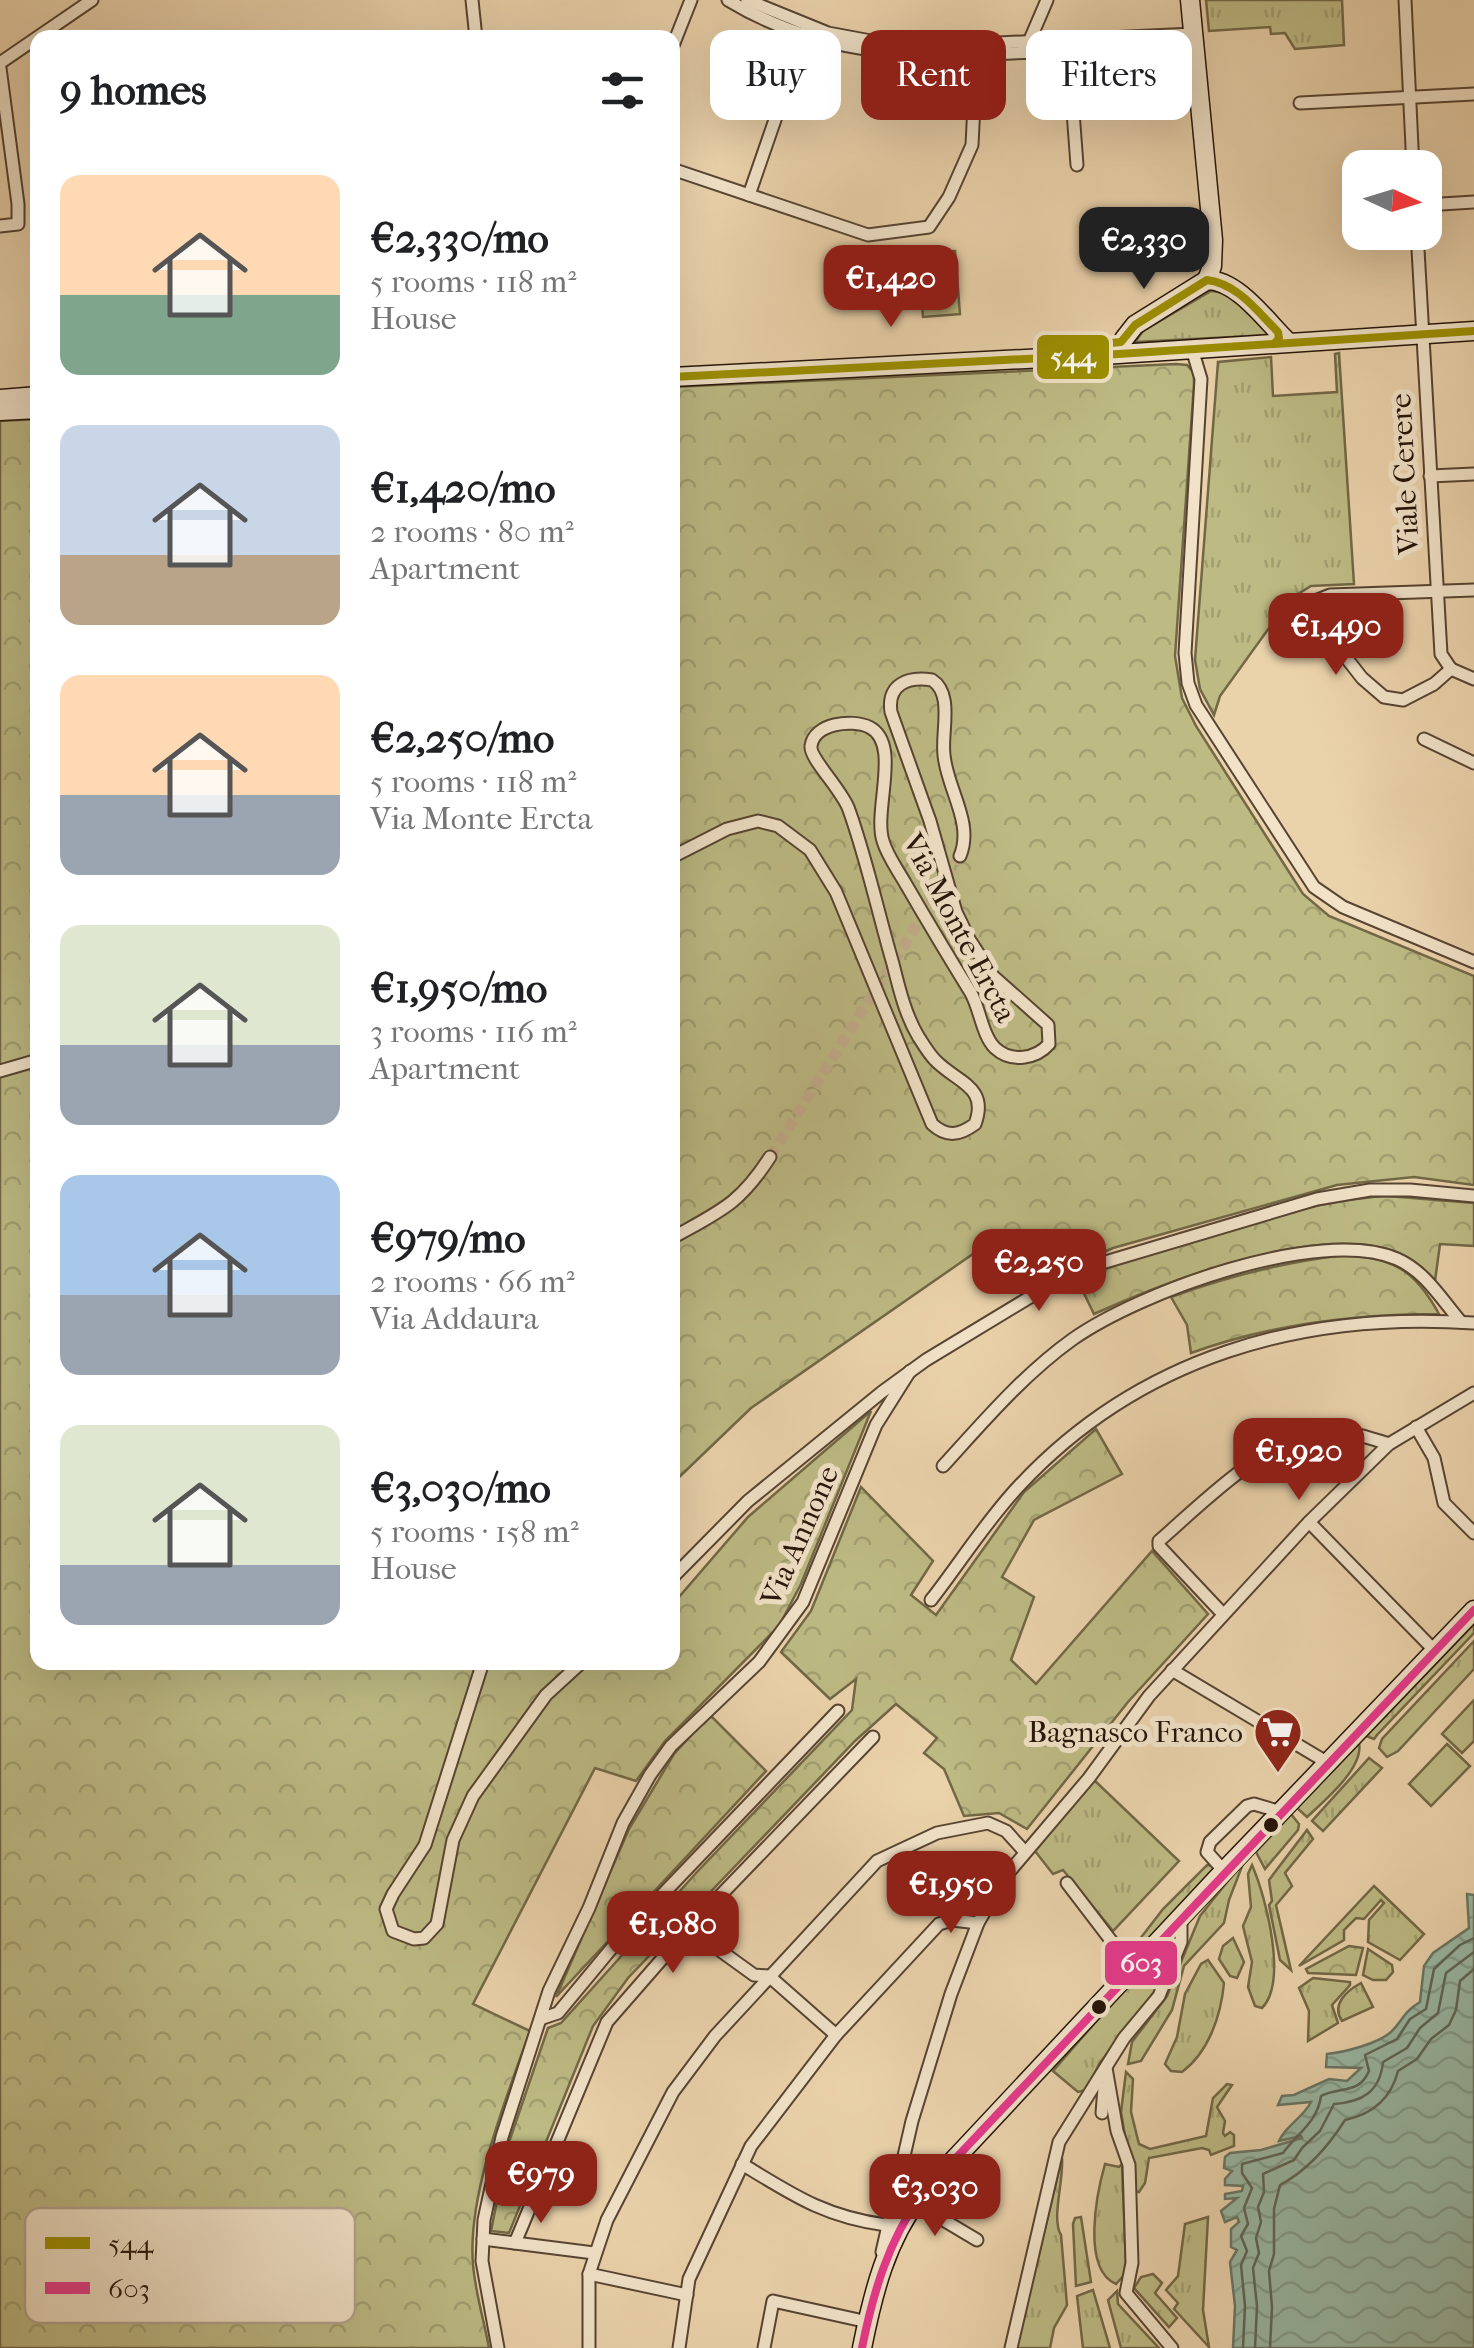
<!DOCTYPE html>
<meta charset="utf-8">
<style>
body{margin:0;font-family:"IM FELL French Canon",serif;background:#f2f2f2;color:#202124;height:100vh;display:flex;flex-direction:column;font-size:38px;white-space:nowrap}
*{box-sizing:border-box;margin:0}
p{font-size:32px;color:#757577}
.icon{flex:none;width:55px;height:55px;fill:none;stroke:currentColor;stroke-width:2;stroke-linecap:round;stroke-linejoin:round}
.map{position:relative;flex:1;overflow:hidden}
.side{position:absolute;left:30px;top:30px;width:650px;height:1640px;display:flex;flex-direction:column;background:#fff;border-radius:20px;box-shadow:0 10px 40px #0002}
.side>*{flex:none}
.top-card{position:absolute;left:710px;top:30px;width:612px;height:90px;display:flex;gap:20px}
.needle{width:65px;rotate:94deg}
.tools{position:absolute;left:1342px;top:150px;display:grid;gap:20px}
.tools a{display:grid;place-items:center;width:100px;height:100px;border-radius:20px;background:#fff;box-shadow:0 10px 40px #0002;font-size:50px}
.price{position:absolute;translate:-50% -85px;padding:0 22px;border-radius:20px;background:#8f2418;color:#fff;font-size:32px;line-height:65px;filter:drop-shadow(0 2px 5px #0008)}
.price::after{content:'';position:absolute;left:50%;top:60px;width:30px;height:22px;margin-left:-15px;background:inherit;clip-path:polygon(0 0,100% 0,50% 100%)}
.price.selected{background:#222;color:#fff}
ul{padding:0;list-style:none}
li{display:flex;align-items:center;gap:30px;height:250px;padding:0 30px}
li span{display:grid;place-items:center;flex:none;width:280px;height:200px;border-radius:20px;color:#555}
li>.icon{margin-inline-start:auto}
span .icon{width:120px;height:120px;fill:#fffc;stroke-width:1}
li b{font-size:42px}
h2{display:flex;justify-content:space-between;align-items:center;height:120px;padding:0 30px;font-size:42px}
.tag{padding:0 35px;border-radius:20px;background:#fff;box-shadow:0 10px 40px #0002;font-size:35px;line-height:90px}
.tag.selected{background:#8f2418;color:#fff}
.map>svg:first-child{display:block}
.grass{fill:url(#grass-tufts);stroke:#726846;stroke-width:2.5}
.forest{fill:url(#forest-crowns);stroke:#726846;stroke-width:2.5}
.pitch{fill:#bdba84;stroke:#726846;stroke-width:2.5}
.water{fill:url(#water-waves);stroke:#6a7766;stroke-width:2.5}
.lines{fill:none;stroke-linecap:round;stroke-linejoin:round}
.shore{stroke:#5f6656;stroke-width:2.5}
.street-tunnel{stroke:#c3ac8b;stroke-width:11;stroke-dasharray:11 5.5;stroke-linecap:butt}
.street-casing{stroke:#574432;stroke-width:15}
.secondary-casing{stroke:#261509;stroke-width:21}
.street{stroke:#f1e2c8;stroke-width:11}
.secondary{stroke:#f1e2c8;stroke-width:18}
.bus-1-casing{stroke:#f1e2c8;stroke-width:15}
.bus-2-casing{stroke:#f1e2c8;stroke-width:15}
.bus-1{stroke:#9c8f00;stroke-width:8}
.bus-2{stroke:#e5398b;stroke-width:8}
.bus-dot{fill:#261509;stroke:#f1e2c8;stroke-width:4}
.labels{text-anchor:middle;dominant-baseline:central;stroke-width:10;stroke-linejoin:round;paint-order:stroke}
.street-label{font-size:30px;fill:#261509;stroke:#f1e2c8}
.poi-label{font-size:30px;fill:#261509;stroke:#f1e2c8;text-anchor:end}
.key{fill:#f1e2c8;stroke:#b4a48f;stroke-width:2.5}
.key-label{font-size:28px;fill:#261509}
.line-badge{stroke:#f1e2c8;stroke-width:4}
.badge-label{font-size:28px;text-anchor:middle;font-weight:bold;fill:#fff}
</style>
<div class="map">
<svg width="1474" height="2348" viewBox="0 0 1474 2348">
<defs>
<pattern id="grass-tufts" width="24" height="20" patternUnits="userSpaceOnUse" patternTransform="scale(2.5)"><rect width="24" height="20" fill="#bdba84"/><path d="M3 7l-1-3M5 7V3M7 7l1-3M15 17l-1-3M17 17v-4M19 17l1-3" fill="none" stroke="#a29f71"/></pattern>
<pattern id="forest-crowns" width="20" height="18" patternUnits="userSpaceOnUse" patternTransform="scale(2.5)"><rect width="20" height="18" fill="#bdba84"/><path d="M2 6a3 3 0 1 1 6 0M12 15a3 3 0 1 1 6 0" fill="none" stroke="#a29f71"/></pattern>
<pattern id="water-waves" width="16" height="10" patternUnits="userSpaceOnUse" patternTransform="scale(2.5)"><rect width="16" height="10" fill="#98b8a4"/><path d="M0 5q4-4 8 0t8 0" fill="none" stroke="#839d8c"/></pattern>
</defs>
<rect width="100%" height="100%" fill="#ead2ab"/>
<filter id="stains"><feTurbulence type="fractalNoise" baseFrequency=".002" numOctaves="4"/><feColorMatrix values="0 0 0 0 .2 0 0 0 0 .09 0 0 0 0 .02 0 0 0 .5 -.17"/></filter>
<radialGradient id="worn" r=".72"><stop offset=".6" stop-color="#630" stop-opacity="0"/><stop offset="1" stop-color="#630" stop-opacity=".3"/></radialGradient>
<g class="grass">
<path d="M1206,0H1342L1344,45L1295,49L1285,33L1271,34L1270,27L1209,31Z"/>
<path d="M1211,291C1236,292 1253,318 1270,335L1135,342L1143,331Z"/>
<path d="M1339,353L1354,584L1311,586L1290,599L1220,696L1214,715L1200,689L1195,660L1218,362L1271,357L1273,396L1337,392L1335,354Z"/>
<path d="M1474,1624V1633L1377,1735L1374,1739L1366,1736Z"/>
<path d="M1474,1641V1669L1398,1751L1387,1757L1379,1748L1382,1739Z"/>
<path d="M1359,1743C1364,1768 1324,1801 1307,1817L1297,1808Z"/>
<path d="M1369,1758L1382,1768L1323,1831L1312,1821Z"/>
<path d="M1093,1779L1179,1861L1113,1931L1063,1870L1053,1874L1035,1851Z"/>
<path d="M1291,1814L1299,1824L1298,1830L1265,1869L1256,1852Z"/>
<path d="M1307,1830L1313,1839L1285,1873L1292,1886L1276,1905L1291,1970L1280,1960L1269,1905L1272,1901L1269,1880Z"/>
<path d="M1244,1861L1229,1900L1224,1923L1184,1966L1172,2010L1141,2061L1128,2064L1132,2042L1167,1996L1200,1916Z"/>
<path d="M1207,1865L1214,1866L1213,1873L1143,1947L1136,1944L1163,1909Z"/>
<path d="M1252,1865C1266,1897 1288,1982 1262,2008L1255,2006L1248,1987L1252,1962L1243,1926L1251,1907L1248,1874Z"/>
<path d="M1374,1886L1424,1934L1400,1960L1368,1942L1369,1920L1384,1903L1381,1900L1364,1919L1356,1918L1344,1930V1940L1299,1966Z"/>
<path d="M1233,1938L1244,1962L1237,1978L1230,1976L1219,1959L1223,1946Z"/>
<path d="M1168,1939L1173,1941V1947L1157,1988L1100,2063L1086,2090L1078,2092L1053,2071Z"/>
<path d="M1368,1949L1392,1965L1393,1972L1386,1980H1373L1363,1975Z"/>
<path d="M1208,1960L1224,1983C1221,2015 1209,2052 1182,2072L1171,2071L1165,2064L1177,2037L1185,1994L1201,1964Z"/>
<path d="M1313,1978L1350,1982V1985L1332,2005L1338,2023L1308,2041L1309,2011L1299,1988Z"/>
<path d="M1361,1983L1373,2007L1342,2021C1331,2005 1346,1991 1361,1983Z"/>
<path d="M1126,2072L1133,2079L1131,2112L1139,2144L1150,2149L1206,2136L1213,2098L1227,2084L1232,2085L1217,2107L1225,2121L1223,2133L1225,2136L1230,2132L1234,2135V2146L1211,2155L1209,2150L1202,2148L1149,2158L1145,2183L1139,2192L1134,2191L1121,2112Z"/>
<path d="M1062,2158C1064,2180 1051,2219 1061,2235L1067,2305L1054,2328L1050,2348H1016Z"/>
<path d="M1105,2164L1119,2167L1122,2164L1126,2266L1124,2275L1116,2284C1081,2269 1097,2192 1105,2164Z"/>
<path d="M1081,2217L1091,2282L1076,2286L1073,2224L1075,2218Z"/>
<path d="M1208,2217L1203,2310L1209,2347L1174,2309L1178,2303L1166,2290L1178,2276L1185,2224Z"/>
<path d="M1153,2274L1162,2283L1155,2293L1177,2318L1169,2327L1134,2288L1141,2277Z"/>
<path d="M1093,2290L1110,2348H1083L1077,2296Z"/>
<path d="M1117,2291L1118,2304L1159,2348H1121L1108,2300Z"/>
</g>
<g class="forest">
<path d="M1176,364L1187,365L1194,373V384L1175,656L1182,698L1196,726L1303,894L1329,916L1474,976V1185L1414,1177L1337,1185L1113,1248L1015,1292L983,1247L751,1408L673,1483V387Z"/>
<path d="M38,419V1662H672L673,1604L748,1517L871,1411L801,1584L779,1626L665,1741L636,1781L595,1768L473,2004L530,2031C507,2096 467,2195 473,2264C475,2292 484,2320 489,2348H0V421Z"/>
<path d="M1387,1196L1474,1203V1246L1440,1244L1435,1281C1424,1270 1413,1260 1398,1253C1321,1221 1167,1281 1094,1314L1077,1279L1109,1266C1196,1240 1298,1201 1387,1196Z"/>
<path d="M1345,1255C1394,1258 1415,1270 1439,1314C1354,1314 1271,1324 1191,1353L1187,1325L1171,1297C1229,1276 1284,1262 1345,1255Z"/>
<path d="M1096,1429L1122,1474L1034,1520L1002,1577L1034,1597L1011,1660L1036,1684L1152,1551L1208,1614L1128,1702L1027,1829L999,1813L964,1816L944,1769L924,1753L937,1738L896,1704L855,1741L628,1978L593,2026L509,2233L491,2231L508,2145L548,2028L561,2023L697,1872L852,1710L856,1679L830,1699L781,1652L811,1611L861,1487L933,1561L911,1595L936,1615L1024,1492Z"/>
<path d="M710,1715L766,1771L556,1997L629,1829L674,1754Z"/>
<path d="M1349,1946L1363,1948L1356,1975L1308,1973L1306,1969Z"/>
</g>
<g class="pitch">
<path d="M955,251L960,314L923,317L918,253Z"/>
<path d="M1474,1700V1741L1462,1753L1442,1734Z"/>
<path d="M1447,1744L1470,1766L1431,1806L1409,1784Z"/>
</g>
<path class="water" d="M1467,1894L1474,1895V2348H1233L1235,2306L1230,2262L1237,2250L1231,2247V2229L1239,2222L1237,2217L1225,2222L1221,2211L1237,2198L1225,2199V2194L1242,2191L1243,2186L1225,2185V2179L1232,2171L1224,2168L1225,2157L1230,2153L1261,2150L1302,2138L1301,2136L1279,2141C1285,2126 1302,2119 1311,2102L1278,2105L1282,2096L1294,2095L1329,2079L1347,2081L1361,2068L1326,2067L1327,2054C1345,2052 1377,2044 1391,2032C1403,2021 1402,2013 1420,2002L1424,1966L1433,1953L1469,1928Z"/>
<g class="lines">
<g class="shore">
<path d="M1243,2348L1245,2306L1241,2265L1247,2251L1241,2236L1248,2224L1244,2208L1252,2188L1242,2173V2164L1283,2153C1297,2134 1318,2121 1321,2096C1339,2086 1359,2095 1369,2071L1365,2055L1397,2039L1410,2019L1426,2009L1434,1969L1460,1945L1474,1938"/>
<path d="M1255,2348L1257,2306L1253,2268L1259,2253L1256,2238L1261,2222L1258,2207L1264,2192L1263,2174L1294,2160L1302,2148L1320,2131L1334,2104C1362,2102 1380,2092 1383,2062L1407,2048L1420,2028L1438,2013L1446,1973L1474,1952"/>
<path d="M1270,2348L1272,2307L1269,2271L1274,2254V2209L1280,2185C1308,2170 1328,2147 1345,2120C1373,2114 1391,2099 1398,2071L1417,2059L1431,2039L1449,2025L1456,2010L1460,1981L1474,1969"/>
</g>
<path class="street-tunnel" d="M770,1157L960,856"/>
<g class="street-casing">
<g id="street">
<path d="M472,0L476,38"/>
<path d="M728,0C827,60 921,57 1033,52C1086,50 1140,48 1194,46"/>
<path d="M747,0L828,33L887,44H977L1193,34"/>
<path d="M1405,0L1413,168"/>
<path d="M1029,42L1047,0"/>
<path d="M1068,45L1077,165"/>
<path d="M672,48L691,0"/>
<path d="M0,63L92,0"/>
<path d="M0,68L18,204V224L0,226"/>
<path d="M1300,103L1474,94"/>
<path d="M672,169L868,235L929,227L949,197L972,145L977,44"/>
<path d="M749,195L806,30"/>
<path d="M1425,205L1474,202"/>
<path d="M1417,232L1441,654L1451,669"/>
<path d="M1192,349L1201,379L1185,653L1188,683L1196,705L1314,887L1343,907L1474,962"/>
<path d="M1430,476L1474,474"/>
<path d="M1451,669L1434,684L1403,700L1384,697L1362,678L1305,605L1330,595L1474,590"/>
<path d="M1451,669L1474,679"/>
<path d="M1424,739L1474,763"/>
<path d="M672,857L727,829L758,821L778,826L810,850L836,892L932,1124C947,1138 960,1135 975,1124C989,1086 957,1083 935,1060C929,1054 923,1044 918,1036C905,1014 899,988 893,964C878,913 867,860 849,810C843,791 809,758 811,746C814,723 852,719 869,727C902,743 873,810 883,841C887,855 897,869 904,881C926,919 948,956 971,993C980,1009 982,1035 995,1048C1011,1063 1036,1059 1049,1044L1048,1025L993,976L969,939L956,912L930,821L891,712C887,685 907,676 932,680C954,694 941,732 944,755C947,789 974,823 960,856"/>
<path d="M0,1071L38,1060"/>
<path d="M672,1238C720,1211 739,1205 770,1157"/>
<path d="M1416,1427L1434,1458L1444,1503L1474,1533"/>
<path d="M943,1466C984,1421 1024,1374 1073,1339C1140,1292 1319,1226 1397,1259C1425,1271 1442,1300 1461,1322"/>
<path d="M1309,1522L1435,1651"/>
<path d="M672,1578L748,1501L882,1392L926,1360L1050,1285L1102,1263L1317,1199L1370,1190H1410L1474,1196"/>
<path d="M931,1600C960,1563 986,1521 1019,1486C1139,1357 1302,1311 1474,1323"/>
<path d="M1222,1613L1159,1546V1541C1203,1503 1273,1429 1336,1431C1354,1432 1372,1439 1389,1444"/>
<path d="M483,1662L425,1845L393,1894L386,1909L393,1931L414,1939L424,1938L437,1924L453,1840L473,1796L546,1695L582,1662"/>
<path d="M1172,1670L1328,1763"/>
<path d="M1224,1871L1207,1852L1210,1842L1247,1806L1254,1804L1281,1812"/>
<path d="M1067,1883L1132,1968"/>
<path d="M689,1928L754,1975L769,1976L836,2035"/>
<path d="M543,2018L558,2013L616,1943L838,1711"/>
<path d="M1106,2068L1117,2131L1129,2165L1132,2263L1126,2293L1172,2348"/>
<path d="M1102,2113L1104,2088"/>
<path d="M742,2164C793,2195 825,2217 886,2225"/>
<path d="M915,2203L977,2240"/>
<path d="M483,2239L594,2253"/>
<path d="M515,2243L607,2022L689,1928L873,1737"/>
<path d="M882,2252L912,2121L951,1994L978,1923L1004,1878L1089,1778L1149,1696L1309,1522L1389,1444L1474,1393"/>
<path d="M589,2274L687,2295"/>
<path d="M498,2348L482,2261L484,2220L502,2137L549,1991L589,1908L623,1823L650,1775L671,1746L759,1662L803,1602L876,1425L910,1371"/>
<path d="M589,2348V2274L607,2220L673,2092L715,2036L877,1861L937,1833L988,1823L1006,1831L1024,1851"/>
<path d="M679,2348L689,2279L751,2146L836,2035L939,1924L952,1920L978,1923"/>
<path d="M764,2348L773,2301L868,2322"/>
<path d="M1011,2348L1059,2142L1124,2038L1159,1996L1181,1942V1916"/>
</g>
</g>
<g class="secondary-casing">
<g id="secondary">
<path d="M1190,0L1213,240L1212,266L1207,280"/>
<path d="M1124,339L1135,325L1207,280C1238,280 1267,322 1288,342"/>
<path d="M672,377L1103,355L1474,331"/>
<path d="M0,399L38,396"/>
<path d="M0,411L38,409"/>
<path d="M862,2348C873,2293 886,2240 921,2195L1224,1871L1474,1610"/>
</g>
</g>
<use href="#street" class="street"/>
<use href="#secondary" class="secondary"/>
<g class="bus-1-casing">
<g id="bus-1">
<path d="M1092,345L1121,342L1135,325L1207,280C1238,284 1257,311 1278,332L1279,338L1274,344"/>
<path d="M672,377L1103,355L1474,331"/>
</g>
</g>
<g class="bus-2-casing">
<path id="bus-2" d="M862,2348C873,2293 888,2242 921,2195L1474,1610"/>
</g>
<use href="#bus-1" class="bus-1"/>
<use href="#bus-2" class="bus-2"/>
</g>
<defs>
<g id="supermarket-pin" transform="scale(2.5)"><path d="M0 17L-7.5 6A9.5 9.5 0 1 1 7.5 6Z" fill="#8f2418" stroke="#f1e2c8"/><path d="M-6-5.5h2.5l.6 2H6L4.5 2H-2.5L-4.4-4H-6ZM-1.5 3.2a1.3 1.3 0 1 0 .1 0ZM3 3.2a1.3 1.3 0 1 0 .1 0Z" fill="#fff"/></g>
</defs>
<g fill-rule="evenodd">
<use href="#supermarket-pin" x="1278" y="1732"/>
</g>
<g class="bus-dot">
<circle cx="1271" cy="1825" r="9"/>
<circle cx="1099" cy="2007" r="9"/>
</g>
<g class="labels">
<g class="street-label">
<text transform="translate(1405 474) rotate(-93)">Viale Cerere</text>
<text transform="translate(959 928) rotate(62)">Via Monte Ercta</text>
<text transform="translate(800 1536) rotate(-66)">Via Annone</text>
</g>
<g class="poi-label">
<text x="1243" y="1732">Bagnasco Franco</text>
</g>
</g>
<rect x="25" y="2208" width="330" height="115" rx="15" class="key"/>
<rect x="45" y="2237" width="45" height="12" fill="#9c8f00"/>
<rect x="45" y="2282" width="45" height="12" fill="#e5398b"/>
<g class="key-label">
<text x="108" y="2253">544</text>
<text x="108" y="2298">603</text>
</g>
<g class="line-badge">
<rect x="1035" y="333" width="76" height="48" rx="10" fill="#9c8f00"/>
<rect x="1103" y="1939" width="76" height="48" rx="10" fill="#e5398b"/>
</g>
<g class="badge-label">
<text x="1073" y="366">544</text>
<text x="1141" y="1972">603</text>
</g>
<rect width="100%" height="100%" filter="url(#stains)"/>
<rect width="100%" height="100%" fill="url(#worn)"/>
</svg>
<div class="tools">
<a><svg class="needle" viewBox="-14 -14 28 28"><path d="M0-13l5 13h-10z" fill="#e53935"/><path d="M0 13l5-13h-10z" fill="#757577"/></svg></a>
</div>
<b class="price selected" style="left:1144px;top:292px">€2,330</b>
<b class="price" style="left:891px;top:330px">€1,420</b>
<b class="price" style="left:1336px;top:678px">€1,490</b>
<b class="price" style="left:1039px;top:1314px">€2,250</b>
<b class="price" style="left:1299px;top:1503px">€1,920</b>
<b class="price" style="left:951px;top:1936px">€1,950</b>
<b class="price" style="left:673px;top:1976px">€1,080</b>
<b class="price" style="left:541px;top:2226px">€979</b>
<b class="price" style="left:935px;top:2239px">€3,030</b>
<div class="top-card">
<a class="tag">Buy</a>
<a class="tag selected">Rent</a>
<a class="tag">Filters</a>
</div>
<section class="side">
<h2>9 homes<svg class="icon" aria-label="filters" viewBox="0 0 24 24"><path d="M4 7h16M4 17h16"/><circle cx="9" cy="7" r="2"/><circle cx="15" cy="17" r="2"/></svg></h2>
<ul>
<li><span style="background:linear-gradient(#ffd9b3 60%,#7fa58c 0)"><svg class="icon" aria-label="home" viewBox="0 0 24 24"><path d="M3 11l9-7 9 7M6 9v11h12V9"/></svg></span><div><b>€2,330/mo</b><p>5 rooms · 118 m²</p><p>House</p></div></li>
<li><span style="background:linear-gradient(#c9d6e8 65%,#b9a48a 0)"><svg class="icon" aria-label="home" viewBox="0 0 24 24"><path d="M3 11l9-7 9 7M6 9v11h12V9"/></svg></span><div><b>€1,420/mo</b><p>2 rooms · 80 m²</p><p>Apartment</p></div></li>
<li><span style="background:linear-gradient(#ffd9b3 60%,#9aa5b1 0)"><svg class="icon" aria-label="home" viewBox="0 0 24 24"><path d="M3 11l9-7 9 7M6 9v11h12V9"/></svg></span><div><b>€2,250/mo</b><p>5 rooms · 118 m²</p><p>Via Monte Ercta</p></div></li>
<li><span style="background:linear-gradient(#dfe7d0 60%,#9aa5b1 0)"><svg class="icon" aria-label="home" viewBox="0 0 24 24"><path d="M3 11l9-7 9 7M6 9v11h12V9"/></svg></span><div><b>€1,950/mo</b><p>3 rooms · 116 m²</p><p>Apartment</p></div></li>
<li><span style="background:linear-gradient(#a9c7e8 60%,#9aa5b1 0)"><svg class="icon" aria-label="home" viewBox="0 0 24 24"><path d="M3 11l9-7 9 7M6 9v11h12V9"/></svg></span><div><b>€979/mo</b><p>2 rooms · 66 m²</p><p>Via Addaura</p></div></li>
<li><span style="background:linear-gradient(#dfe7d0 70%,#9aa5b1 0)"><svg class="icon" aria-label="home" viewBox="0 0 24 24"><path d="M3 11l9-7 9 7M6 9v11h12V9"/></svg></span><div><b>€3,030/mo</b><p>5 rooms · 158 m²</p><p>House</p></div></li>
</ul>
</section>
</div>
